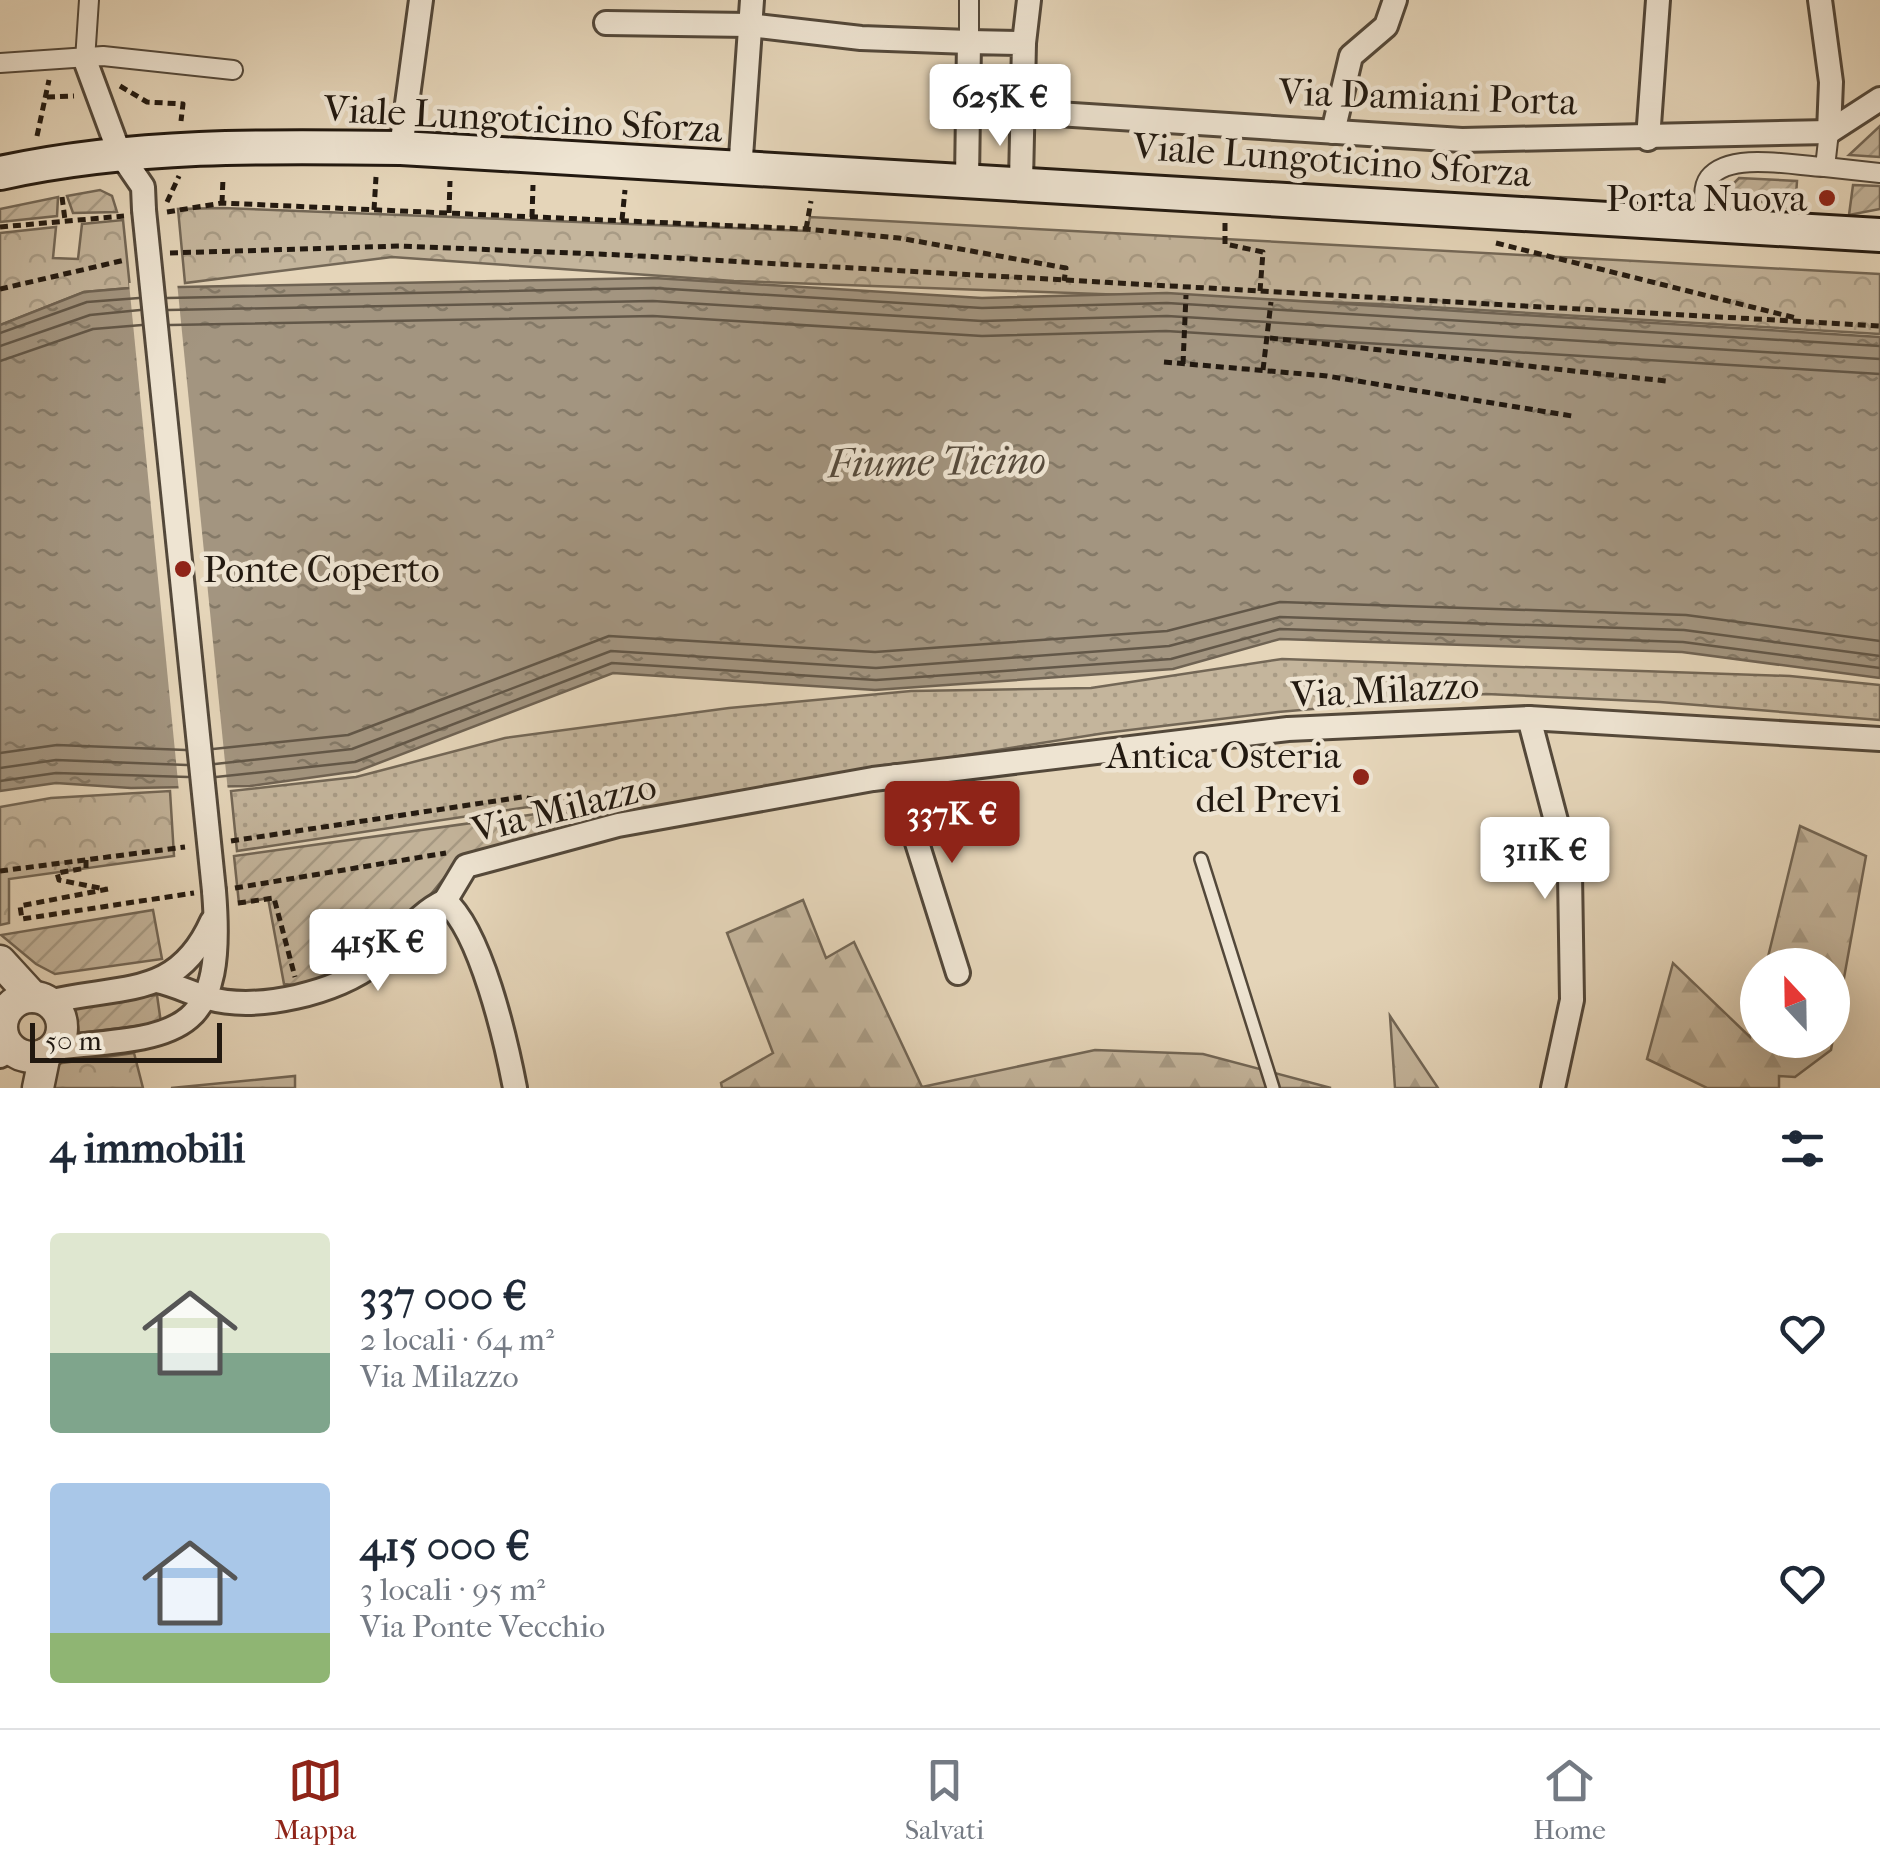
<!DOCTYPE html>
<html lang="it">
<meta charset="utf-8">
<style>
body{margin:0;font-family:"IM FELL French Canon",serif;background:#f2f2f3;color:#1f2937;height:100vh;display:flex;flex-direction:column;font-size:38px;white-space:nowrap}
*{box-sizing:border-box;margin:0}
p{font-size:32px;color:#747a83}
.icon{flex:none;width:55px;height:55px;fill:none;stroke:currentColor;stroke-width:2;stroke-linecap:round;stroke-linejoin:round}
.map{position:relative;height:1088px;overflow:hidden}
.drawer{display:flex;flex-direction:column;background:#fff;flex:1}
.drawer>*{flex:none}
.needle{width:65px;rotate:338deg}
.controls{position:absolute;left:1740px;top:948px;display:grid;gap:20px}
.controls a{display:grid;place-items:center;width:110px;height:110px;border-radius:50%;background:#fff;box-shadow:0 10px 40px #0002;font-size:50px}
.scale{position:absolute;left:30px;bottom:25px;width:192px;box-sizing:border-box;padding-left:10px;border:5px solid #221910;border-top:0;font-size:28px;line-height:35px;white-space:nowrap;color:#221910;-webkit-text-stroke:8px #eee4d2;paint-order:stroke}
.price{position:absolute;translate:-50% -85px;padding:0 22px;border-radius:10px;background:#fff;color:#222;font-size:32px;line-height:65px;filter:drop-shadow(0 2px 5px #0008)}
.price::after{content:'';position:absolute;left:50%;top:60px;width:30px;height:22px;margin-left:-15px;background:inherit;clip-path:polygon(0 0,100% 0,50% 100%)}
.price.on{background:#8f2418;color:#fff}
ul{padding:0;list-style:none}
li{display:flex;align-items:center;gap:30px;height:250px;padding:0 50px}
li span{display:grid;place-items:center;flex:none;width:280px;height:200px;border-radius:10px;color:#555}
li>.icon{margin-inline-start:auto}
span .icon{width:120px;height:120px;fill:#fffc;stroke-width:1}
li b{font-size:42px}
h2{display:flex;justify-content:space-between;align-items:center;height:120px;padding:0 50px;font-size:42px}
.tab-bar{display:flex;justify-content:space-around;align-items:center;height:140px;border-top:2px solid #e0e1e3;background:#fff;font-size:28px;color:#747a83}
.tab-bar a{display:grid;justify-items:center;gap:5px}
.tab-bar .on{color:#8f2418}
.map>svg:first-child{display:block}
.grass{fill:url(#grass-dots);stroke:#736756;stroke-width:2.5}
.forest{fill:url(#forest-firs);stroke:#736756;stroke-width:2.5}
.park{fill:url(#park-crowns);stroke:#736756;stroke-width:2.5}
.garden{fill:url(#garden-furrows);stroke:#736756;stroke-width:2.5}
.water{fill:url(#water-ripples);stroke:#6f6353;stroke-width:2.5}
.pier{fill:#e5d5b9}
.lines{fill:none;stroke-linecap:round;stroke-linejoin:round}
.shore{stroke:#625748;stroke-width:2.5}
.service-casing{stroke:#53483a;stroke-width:16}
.pedestrian-casing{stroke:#53483a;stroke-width:22}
.minor-casing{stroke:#53483a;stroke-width:28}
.tertiary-casing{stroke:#53483a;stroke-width:35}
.secondary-casing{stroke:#221910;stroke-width:38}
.path{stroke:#221910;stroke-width:5;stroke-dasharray:8 5;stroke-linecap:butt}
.service{stroke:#eee4d2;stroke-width:11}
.pedestrian{stroke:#eee4d2;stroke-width:18}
.minor{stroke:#eee4d2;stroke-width:22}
.tertiary{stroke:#eee4d2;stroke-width:30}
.secondary{stroke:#eee4d2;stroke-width:32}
.minor-bridge-casing{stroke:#53483a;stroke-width:28;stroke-linecap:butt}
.minor-bridge{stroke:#eee4d2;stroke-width:22}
.poi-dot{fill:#8f2418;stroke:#eee4d2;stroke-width:4}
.labels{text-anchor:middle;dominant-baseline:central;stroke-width:9;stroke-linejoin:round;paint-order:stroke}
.street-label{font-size:38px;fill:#221910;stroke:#eee4d2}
.poi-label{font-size:38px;fill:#221910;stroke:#eee4d2;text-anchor:end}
.water-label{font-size:40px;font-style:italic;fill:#564b3d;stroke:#eee4d2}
</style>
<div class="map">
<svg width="1880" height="1088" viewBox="0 0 1880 1088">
<defs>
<pattern id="grass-dots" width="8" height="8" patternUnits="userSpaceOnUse" patternTransform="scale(2.5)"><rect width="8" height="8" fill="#c4b59c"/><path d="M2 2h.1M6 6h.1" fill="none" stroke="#a89b85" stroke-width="1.8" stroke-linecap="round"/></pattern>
<pattern id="forest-firs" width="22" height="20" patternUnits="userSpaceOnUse" patternTransform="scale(2.5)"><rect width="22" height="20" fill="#c4b59c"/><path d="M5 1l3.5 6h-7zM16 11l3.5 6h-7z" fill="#a89b85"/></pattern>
<pattern id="park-crowns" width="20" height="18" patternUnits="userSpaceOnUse" patternTransform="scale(2.5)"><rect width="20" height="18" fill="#c4b59c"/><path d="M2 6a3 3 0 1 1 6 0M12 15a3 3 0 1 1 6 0" fill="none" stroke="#a89b85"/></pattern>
<pattern id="garden-furrows" width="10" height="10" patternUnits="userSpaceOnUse" patternTransform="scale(2.5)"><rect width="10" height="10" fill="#c4b59c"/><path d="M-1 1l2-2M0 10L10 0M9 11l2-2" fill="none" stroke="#a89b85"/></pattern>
<pattern id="water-ripples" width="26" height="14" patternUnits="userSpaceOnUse" patternTransform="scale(2.5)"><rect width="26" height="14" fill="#a39580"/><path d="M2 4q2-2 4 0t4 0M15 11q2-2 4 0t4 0" fill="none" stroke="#847967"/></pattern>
</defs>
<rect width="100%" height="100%" fill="#e5d5b9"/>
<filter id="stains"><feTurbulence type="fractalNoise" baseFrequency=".002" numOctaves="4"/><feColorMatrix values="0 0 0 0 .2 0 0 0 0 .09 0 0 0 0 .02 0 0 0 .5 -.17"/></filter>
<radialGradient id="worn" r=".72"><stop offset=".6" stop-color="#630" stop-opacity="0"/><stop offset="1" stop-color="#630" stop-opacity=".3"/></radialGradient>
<path class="grass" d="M1282,659L1790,676L1880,685V720L1660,702L1486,694L1278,712L1105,733L737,791L596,818L528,807L237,851L231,791L356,777L505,738L729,708L911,691L1091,688Z"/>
<g class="forest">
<path d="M1800,826L1866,856L1831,1050L1795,1077L1779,1076V1088H1707L1647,1059L1673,963L1750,1037L1757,1006L1758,1040H1832V965H1766Z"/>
<path d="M803,900L826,958L854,942L922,1087L1095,1050L1203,1054L1331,1088H722L721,1083L773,1053L727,933Z"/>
<path d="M1390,1016L1438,1088H1395Z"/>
</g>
<g class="park">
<path d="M223,208L807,231L810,217L1880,274V334L1379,304L734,281L392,257L185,283L178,209Z"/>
<path d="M123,220L130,288L84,292L0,325V233L56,227L53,258L78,259L82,224Z"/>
<path d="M170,791L174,856L9,879V923L0,925V807L51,798Z"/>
<path d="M134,1053L143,1088H54L55,1064Z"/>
<path d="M295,1076V1088H171Z"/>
</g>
<g class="garden">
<path d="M1880,126V157L1849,155Z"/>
<path d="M1739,178L1797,181L1795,210L1724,193Z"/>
<path d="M1853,185L1880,186V209L1849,215Z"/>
<path d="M100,190L112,196L117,212L73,213L67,196Z"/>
<path d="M58,197L57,216L0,222V209Z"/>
<path d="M536,814L591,828L456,863L419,909L355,973L315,987L284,984L268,898L239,904L234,856Z"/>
<path d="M153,910L162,959L55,974L36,964L1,935Z"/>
<path d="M157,995L161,1023L79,1033L75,1005Z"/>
</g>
<path class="water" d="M654,278L982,298L1167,293L1880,337V678L1682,652L1280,639L1173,669L875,690L613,673L358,771L250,786L131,788L56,783L0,791V325L84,292L130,288Z"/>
<path class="pier" d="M177,282L228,792H179L129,283Z"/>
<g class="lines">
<g class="shore">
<path d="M167,298L654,288L982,308L1167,303L1880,346"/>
<path d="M168,310L653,301L982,321L1167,316L1880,359"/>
<path d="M170,325L653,316L982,336L1166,331L1880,374"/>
<path d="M0,333L87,302L139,298"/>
<path d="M0,346L90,315L140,310"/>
<path d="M0,361L93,329L142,325"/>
<path d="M213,749L348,735L609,636L875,652L1167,631L1280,602L1686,615L1880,641"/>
<path d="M0,753L57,745L186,750"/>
<path d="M215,764L352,749L611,651L876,668L1169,646L1280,617L1684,630L1880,656"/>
<path d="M0,768L56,760L187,765"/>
<path d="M216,777L355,762L612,663L876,680L1171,659L1280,629L1683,642L1880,668"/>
<path d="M0,781L56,773L188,777"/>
</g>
<g class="service-casing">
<path id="service" d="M1201,859L1273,1088"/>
</g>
<g class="pedestrian-casing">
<g id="pedestrian">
<path d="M969,0V42"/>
<path d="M85,60L89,0"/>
<path d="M0,63L103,56L233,70"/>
<path d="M1825,167L1880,173"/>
<path d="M1707,224C1706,211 1700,190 1709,178C1730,151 1795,166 1825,167L1829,132"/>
</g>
</g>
<g class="minor-casing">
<g id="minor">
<path d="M1820,0L1831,82L1829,132"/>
<path d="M606,23L749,25L861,38L969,42"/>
<path d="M1024,43L1029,0"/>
<path d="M85,60L119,152L143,187L144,210"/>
<path d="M1026,112L1462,140L1829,132"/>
<path d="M1333,132L1351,56L1386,26L1395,0"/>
<path d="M1829,132L1880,99"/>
<path d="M1648,139L1658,0"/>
<path d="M401,148L421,0"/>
<path d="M740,171L752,0"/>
<path d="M967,179L969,42L1024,43L1021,181"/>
<path d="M1529,718L1570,874L1572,1000L1553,1088"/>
<path d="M896,776L958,973"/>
<path d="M445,901L466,866L618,825L873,779L1288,729L1529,718L1880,739"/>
<path d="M445,901C481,931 506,1041 515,1088"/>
<path d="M157,981C176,985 190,993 208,998C257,1012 338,993 376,962C400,942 416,914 445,901"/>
<path d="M48,1002C121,984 177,1000 212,921"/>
<path d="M53,1048C180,1036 226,1039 214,891"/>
<path d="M0,1056L12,1049"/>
</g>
</g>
<g class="tertiary-casing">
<g id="tertiary">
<path d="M0,961L33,997"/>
<circle cx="32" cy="1027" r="30"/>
<path d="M38,1088L45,1054"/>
</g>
</g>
<g class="secondary-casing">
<path id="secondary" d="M0,173C133,144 266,146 401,148L1880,235"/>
</g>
<g class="path">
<path d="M120,86L147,102L183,104L181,121"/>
<path d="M47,97L74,96"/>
<path d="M37,136L49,80"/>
<path d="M62,197L65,220"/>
<path d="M167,202L179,176"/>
<path d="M222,203L223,178"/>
<path d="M374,210L376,177"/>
<path d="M167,212L222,203L806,229L899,238L1066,268L1064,281"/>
<path d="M449,213L450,181"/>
<path d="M532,217L533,185"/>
<path d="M622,220L625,190"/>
<path d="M1225,223V244L1263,252L1260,291"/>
<path d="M0,227L124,216"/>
<path d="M806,229L811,201"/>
<path d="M1496,243L1796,318"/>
<path d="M170,253L400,246L622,255L1880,326"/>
<path d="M0,289L125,260"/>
<path d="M1270,338L1666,381"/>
<path d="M1164,362L1327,376L1572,416"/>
<path d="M1183,364L1186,295"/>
<path d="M1263,370L1271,302"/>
<path d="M231,841L522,797L580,809"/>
<path d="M86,860V868L57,873L59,880L105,889"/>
<path d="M0,871L185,847"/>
<path d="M235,888L446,853"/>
<path d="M108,889L20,906L22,919L194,893"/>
<path d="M238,903L274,898L295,977"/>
</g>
<use href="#service" class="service"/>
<use href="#pedestrian" class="pedestrian"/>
<use href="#minor" class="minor"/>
<use href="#tertiary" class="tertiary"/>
<use href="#secondary" class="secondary"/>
<g class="minor-bridge-casing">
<path id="minor-bridge" d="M144,210L214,891"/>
</g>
<use href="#minor-bridge" class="minor-bridge"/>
</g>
<g class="poi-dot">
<circle cx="1827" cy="198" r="10"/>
<circle cx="183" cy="569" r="10"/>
<circle cx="1361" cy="777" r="10"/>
</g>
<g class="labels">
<g class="street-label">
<text transform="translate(1428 97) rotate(2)">Via Damiani Porta</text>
<text transform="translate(523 119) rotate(3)">Viale Lungoticino Sforza</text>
<text transform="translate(1332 160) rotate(4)">Viale Lungoticino Sforza</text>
<text transform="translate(1385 690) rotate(-3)">Via Milazzo</text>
<text transform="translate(564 808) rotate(-14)">Via Milazzo</text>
</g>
<g class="poi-label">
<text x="1807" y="198">Porta Nuova</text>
<text x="203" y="569" text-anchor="start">Ponte Coperto</text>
<text x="1341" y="755">Antica Osteria<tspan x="1341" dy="44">del Previ</tspan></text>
</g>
<g class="water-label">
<text transform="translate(937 462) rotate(-1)">Fiume Ticino</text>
</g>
</g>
<rect width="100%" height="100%" filter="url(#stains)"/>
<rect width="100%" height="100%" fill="url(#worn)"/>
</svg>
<div class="controls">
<a><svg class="needle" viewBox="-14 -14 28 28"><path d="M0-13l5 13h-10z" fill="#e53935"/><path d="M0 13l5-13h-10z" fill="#747a83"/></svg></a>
</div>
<div class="scale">50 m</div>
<b class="price" style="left:1000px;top:149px">625K €</b>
<b class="price on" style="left:952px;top:866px">337K €</b>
<b class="price" style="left:1545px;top:902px">311K €</b>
<b class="price" style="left:378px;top:994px">415K €</b>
</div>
<section class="drawer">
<h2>4 immobili<svg class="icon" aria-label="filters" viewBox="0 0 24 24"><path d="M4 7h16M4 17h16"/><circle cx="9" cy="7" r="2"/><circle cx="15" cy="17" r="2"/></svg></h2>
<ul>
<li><span style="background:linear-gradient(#dfe7d0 60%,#7fa58c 0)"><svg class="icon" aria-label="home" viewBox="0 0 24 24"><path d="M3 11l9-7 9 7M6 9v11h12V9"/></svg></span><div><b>337 000 €</b><p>2 locali · 64 m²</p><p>Via Milazzo</p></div><svg class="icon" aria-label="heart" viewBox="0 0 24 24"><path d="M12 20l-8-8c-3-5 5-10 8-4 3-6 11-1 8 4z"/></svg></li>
<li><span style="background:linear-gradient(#a9c7e8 75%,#8fb573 0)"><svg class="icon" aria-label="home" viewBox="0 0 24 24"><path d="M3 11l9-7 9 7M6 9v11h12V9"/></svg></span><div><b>415 000 €</b><p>3 locali · 95 m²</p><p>Via Ponte Vecchio</p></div><svg class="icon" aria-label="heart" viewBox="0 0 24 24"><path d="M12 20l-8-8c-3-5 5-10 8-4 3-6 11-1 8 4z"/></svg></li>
</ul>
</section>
<nav class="tab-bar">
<a class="on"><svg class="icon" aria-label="map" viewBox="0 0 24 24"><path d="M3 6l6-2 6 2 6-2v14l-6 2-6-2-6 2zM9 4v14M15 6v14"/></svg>Mappa</a>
<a><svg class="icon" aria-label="saved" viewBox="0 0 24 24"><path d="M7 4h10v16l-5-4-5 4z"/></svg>Salvati</a>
<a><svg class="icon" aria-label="home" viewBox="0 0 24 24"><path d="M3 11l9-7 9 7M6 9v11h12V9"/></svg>Home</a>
</nav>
